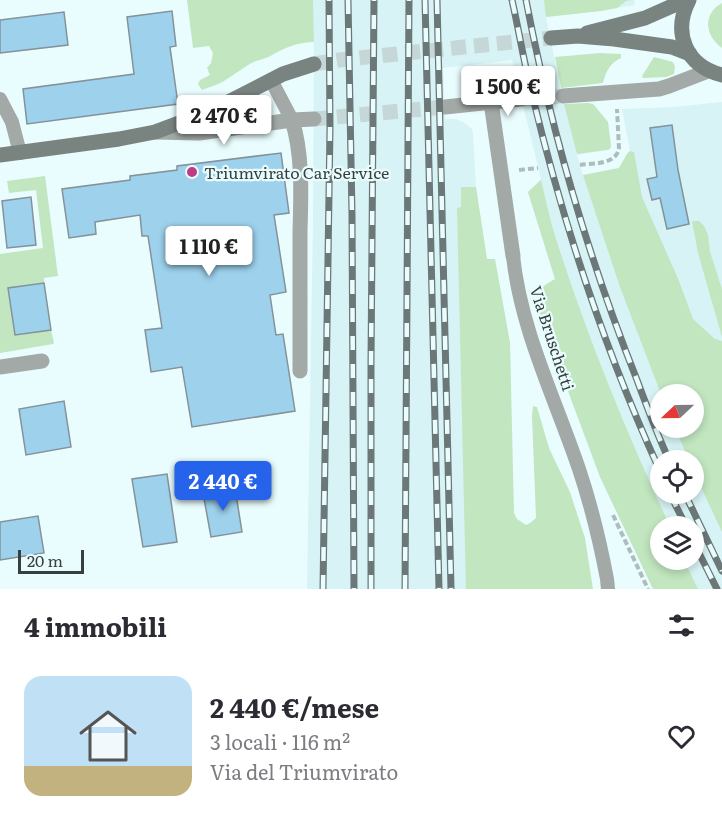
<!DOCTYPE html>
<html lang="it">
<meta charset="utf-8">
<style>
body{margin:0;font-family:Literata,serif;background:#f7f7f7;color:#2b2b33;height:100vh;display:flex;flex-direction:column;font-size:22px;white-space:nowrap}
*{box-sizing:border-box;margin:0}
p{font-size:20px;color:#7c7c81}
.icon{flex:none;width:33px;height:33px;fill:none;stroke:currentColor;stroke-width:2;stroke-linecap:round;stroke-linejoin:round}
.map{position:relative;height:589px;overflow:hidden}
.side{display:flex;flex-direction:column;background:#fff;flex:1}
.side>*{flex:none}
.needle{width:39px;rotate:248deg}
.controls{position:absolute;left:650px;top:384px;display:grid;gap:12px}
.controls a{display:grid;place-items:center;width:54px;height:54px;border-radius:50%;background:#fff;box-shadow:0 3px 9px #0003;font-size:30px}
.scale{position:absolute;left:18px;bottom:15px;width:66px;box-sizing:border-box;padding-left:6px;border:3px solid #373f3f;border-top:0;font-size:16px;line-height:21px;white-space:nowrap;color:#373f3f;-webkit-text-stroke:4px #eafdfe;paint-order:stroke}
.price{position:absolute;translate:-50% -51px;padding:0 14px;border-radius:6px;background:#fff;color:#222;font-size:20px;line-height:39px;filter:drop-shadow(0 2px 3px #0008)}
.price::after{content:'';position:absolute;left:50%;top:36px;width:18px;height:14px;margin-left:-9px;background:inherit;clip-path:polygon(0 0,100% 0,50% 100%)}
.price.selected{background:#2563eb;color:#fff}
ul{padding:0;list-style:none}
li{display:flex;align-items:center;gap:18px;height:150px;padding:0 24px}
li+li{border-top:2px solid #e1e1e2}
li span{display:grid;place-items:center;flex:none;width:168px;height:120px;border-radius:18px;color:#555}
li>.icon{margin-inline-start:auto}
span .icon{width:72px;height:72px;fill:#fffc;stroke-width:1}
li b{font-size:26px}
h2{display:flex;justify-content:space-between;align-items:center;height:72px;padding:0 24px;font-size:26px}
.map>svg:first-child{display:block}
.built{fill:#d7f3f5;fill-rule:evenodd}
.green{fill:#c2e6c0}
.building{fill:#9dd1ec;stroke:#84929a;stroke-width:1.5}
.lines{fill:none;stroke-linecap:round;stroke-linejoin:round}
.minor-tunnel{stroke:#c6d7d8;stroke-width:15;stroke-dasharray:15 8;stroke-linecap:butt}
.secondary-tunnel{stroke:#c6d7d8;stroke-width:15;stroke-dasharray:15 8;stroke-linecap:butt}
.path{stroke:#adbcbd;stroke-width:4;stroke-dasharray:6 3;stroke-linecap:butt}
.service{stroke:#a2a9a7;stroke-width:14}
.minor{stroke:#a2a9a7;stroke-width:15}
.secondary{stroke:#798380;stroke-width:15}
.rail-casing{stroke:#6c7778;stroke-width:7}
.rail{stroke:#eafdfe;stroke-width:4.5;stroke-dasharray:14;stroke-linecap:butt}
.poi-dot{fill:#bd3c85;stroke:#eafdfe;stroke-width:2}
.labels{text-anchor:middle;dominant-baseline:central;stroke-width:4.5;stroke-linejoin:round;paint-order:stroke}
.poi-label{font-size:16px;fill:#373f3f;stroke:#eafdfe;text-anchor:start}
.street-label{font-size:16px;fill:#373f3f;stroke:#eafdfe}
</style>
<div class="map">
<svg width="722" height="589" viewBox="0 0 722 589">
<rect width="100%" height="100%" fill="#eafdfe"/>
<path class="built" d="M300,0H634L635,5L617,8L601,11L546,17L564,104H593L608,122L611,146L610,149L577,155L583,175L619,168L624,161L627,154L630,151L622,109L673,107L722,102V589H653L600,477L539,313L537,302L539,292L544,285L555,279L528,192L541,179L512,60L443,68L445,119H456L463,122L472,129L473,134L476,187L487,259H495L510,343L514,589H307L313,219L314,22ZM660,394H693V428H660ZM660,460H693V494H660ZM660,526H693V560H660Z"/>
<g class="green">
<path d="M187,0H313L314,42C299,42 286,47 274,54C268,58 262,59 256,61C246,65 233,76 224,81C217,85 209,87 202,90L198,84L200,80L210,75L207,68L211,63L213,53L209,46L193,48Z"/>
<path d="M544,0H632L626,1L617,8L601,11L546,17Z"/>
<path d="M722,3V48C705,36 702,14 722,3Z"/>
<path d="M600,53L621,54V58C610,63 606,71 603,83L561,88L555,57Z"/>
<path d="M654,57L673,62L675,67L674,74L666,77L643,78L642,76Z"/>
<path d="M588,103L593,104L608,122L611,146L610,149L607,150L577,154L564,104Z"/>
<path d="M630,151L634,152L642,197L679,281L693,319L715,339L722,341V532L693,470V460H689L675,428H693V394H661L620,287L583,175L619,168L627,154Z"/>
<path d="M45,176L58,276L44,278V283L8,288L15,335L51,330L54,343L53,344L0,353V254L43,248L36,190L9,193L7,181Z"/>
<path d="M541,180C546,200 550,221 557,242C588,339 627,434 670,526H660V560H684L698,589H653L600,477L539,313C536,294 537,289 555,279L528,192Z"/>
<path d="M461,187H476L487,259H495L510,343L514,513L517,519L526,525L530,523L536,518L532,416L533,406L537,407L549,448L570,492L585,538L593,589H466L457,208L461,207Z"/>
<path d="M692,221H699L704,226L708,235L710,252L722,289V337L698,253Z"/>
</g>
<g class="building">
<path d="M172,11L176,46L170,47L178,104L27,124L23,89L134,74L127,17Z"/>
<path d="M64,12L68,45L0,53V20Z"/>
<path d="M672,125L678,170L689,224L667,229L660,198L652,200L647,179L657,177L650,128Z"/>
<path d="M281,153L289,213L274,215L286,292L270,295L276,335L283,334L295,411L192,427L182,367L151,372L145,330L162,328L148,236H142L140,215L95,222L96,234L69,238L62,189L130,180V176L177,170V166Z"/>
<path d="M31,197L36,245L7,248L2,201Z"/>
<path d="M44,283L51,330L15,335L8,288Z"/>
<path d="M64,401L71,447L26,455L19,409Z"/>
<path d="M167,474L177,542L143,547L132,479Z"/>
<path d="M235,488L242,532L211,537L203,493Z"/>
<path d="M38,516L44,553L0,560V522Z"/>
</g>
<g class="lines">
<g class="minor-tunnel">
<path d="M521,99L563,96"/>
<path d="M314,119L445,107"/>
</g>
<path class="secondary-tunnel" d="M314,64L339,60L551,38"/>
<g class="path">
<path d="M580,165C593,163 615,165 619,149L617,109"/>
<path d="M519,170L538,168"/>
<path d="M613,515L648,589"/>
</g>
<g class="service">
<path d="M271,80L292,120"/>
<path d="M0,99L12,122L20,153"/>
<path d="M513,256C521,331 555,398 579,469C591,505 600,542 607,579L608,589"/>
</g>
<g class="minor">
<path d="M563,96L659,89L669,86L708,71"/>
<path d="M491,102L513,256"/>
<path d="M445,107L521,99"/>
<path d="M292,120C303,155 301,195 300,231C300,278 300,324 300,371"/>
<path d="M156,132L199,133L292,120L314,119"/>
<path d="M0,367L42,361"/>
</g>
<g class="secondary">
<path d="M689,0C672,33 686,66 722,75"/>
<path d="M587,33L645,18L686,0"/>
<path d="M551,38L578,36L614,39L672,47L690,54"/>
<path d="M0,155L119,139L155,132L211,111L283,74L314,64"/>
</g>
<g class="rail-casing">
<g id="rail">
<path d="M348,0L352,215L354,589"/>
<path d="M425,0L439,589"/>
<path d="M437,0L451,589"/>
<path d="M512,0C519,31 524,63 532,94C563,223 605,351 660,471"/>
<path d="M526,0C551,130 588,257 637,380C647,407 657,434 669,460"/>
<path d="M670,494L686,526"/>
<path d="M685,494L722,571"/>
<path d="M693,541L717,589"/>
<path d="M323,589L330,128L329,0"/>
<path d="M371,589V363L374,0"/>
<path d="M405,589L409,0"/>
</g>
</g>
<use href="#rail" class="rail"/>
</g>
<circle class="poi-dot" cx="192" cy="172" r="6"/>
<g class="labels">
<g class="poi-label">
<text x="204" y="172">Triumvirato Car Service</text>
</g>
<g class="street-label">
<text transform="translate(553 338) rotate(72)">Via Bruschetti</text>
</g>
</g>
</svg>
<div class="controls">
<a><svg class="needle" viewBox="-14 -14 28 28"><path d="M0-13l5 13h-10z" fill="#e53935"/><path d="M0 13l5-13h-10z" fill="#7c7c81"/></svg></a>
<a><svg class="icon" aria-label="locate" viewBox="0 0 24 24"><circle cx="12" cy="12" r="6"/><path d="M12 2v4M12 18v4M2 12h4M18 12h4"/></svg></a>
<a><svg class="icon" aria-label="layers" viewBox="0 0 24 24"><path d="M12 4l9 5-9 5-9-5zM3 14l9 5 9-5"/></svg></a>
</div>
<div class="scale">20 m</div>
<b class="price" style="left:508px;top:117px">1 500 €</b>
<b class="price" style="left:224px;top:146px">2 470 €</b>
<b class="price" style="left:209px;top:277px">1 110 €</b>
<b class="price selected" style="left:223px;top:512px">2 440 €</b>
</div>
<section class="side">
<h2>4 immobili<svg class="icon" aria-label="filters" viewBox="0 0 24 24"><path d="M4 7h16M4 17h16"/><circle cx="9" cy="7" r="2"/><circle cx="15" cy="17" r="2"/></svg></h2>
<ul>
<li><span style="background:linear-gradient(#bfe0f5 75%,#c2b280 0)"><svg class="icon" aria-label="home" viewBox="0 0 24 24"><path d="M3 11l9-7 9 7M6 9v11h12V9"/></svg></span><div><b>2 440 €/mese</b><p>3 locali · 116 m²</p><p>Via del Triumvirato</p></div><svg class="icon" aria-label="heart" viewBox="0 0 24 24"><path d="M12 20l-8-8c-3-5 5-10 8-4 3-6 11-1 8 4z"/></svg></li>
</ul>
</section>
